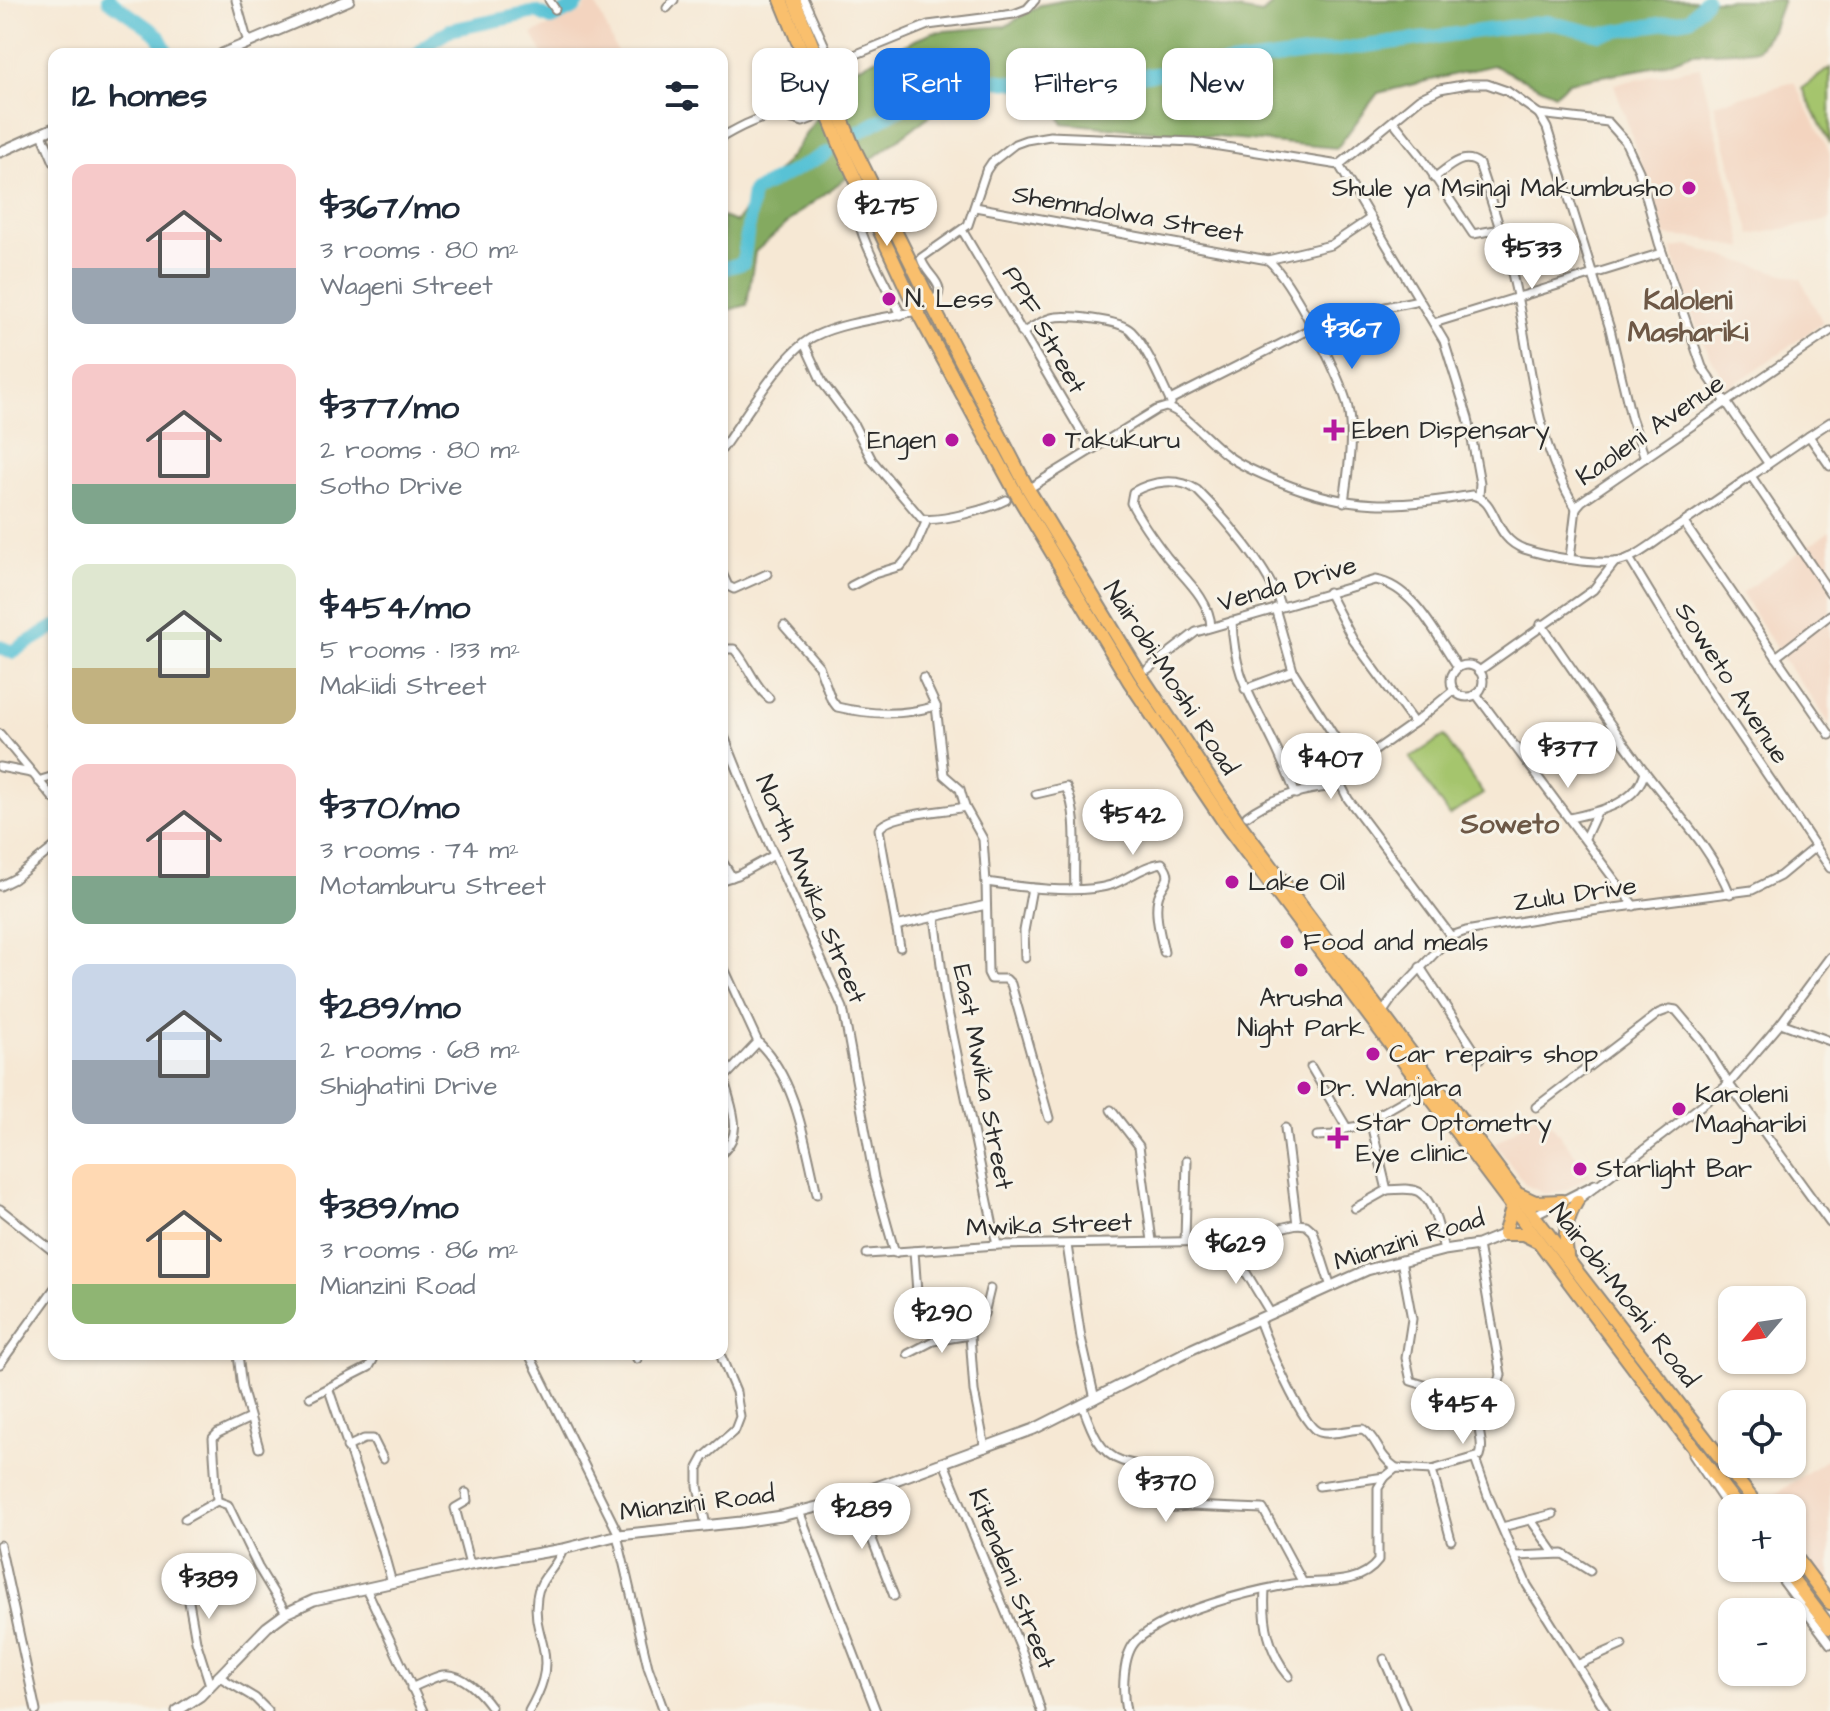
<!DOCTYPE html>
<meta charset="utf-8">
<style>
body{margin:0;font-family:"Architects Daughter",sans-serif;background:#f6f6f7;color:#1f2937;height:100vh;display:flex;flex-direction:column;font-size:30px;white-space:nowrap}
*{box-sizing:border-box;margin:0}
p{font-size:26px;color:#747a83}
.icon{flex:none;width:44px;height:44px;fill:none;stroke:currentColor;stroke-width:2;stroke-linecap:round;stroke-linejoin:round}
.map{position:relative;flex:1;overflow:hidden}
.side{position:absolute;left:48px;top:48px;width:680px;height:1312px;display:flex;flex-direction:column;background:#fff;border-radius:16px;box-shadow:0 2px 6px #0004}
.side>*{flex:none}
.top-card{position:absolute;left:752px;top:48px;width:760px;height:72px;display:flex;gap:16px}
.needle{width:52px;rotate:241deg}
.buttons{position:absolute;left:1718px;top:1286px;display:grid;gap:16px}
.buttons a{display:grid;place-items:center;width:88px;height:88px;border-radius:16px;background:#fff;box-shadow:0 2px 6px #0004;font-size:40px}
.price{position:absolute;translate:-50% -68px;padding:0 18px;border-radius:28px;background:#fff;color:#222;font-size:26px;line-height:52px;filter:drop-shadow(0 2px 4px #0008)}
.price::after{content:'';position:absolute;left:50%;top:48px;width:24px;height:18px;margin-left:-12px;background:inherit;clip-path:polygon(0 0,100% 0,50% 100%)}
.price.active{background:#1a73e8;color:#fff}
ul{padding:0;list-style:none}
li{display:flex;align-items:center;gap:24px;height:200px;padding:0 24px}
li span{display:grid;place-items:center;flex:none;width:224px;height:160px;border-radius:16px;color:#555}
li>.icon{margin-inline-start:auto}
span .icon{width:96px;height:96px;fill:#fffc;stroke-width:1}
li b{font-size:34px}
h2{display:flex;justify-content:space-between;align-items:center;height:96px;padding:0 24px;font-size:34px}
.tag{padding:0 28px;border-radius:16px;background:#fff;box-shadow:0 2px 6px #0004;font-size:28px;line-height:72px}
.tag.active{background:#1a73e8;color:#fff}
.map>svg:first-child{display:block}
.built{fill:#f3d4bf}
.green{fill:#a5c56d;stroke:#68784c;stroke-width:2}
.forest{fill:#84aa60;stroke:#586a46;stroke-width:2}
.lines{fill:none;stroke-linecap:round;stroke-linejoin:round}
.river{stroke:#59c2d5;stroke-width:14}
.minor-casing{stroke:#908a80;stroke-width:11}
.tertiary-casing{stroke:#908a80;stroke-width:13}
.trunk-casing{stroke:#908a80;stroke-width:16}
.minor{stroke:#fff;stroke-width:7}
.tertiary{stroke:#fff;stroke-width:9}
.trunk{stroke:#f9bf6d;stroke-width:12}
.poi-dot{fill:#b5179e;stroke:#f7f3e8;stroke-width:3}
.labels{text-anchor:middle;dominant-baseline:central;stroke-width:6;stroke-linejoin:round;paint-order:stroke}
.poi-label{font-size:26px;fill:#2b2b2b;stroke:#f7f3e8;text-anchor:start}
.street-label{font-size:26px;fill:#2b2b2b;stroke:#f7f3e8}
.neighbourhood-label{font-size:28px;font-weight:bold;fill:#6d5846;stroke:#f7f3e8}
</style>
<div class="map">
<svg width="1830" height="1711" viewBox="0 0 1830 1711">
<rect width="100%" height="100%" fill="#f7f3e8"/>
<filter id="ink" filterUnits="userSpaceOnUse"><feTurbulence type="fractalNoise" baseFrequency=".0125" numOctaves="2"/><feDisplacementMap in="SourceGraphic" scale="16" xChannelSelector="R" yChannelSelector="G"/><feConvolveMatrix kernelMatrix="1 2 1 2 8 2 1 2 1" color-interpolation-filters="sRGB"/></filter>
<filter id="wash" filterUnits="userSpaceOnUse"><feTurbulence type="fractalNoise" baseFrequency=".006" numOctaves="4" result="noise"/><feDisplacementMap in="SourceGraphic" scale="32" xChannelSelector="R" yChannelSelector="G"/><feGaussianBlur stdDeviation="1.8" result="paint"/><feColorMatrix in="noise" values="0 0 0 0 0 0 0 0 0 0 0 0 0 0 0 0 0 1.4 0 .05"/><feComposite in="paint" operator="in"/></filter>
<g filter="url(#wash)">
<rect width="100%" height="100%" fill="#f6e8d4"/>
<g class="built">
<path d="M595,2L618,54H543L532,34L585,10L584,7Z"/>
<path d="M1700,67L1733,199L1744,249L1705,239L1666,236L1614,84Z"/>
<path d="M1794,82L1830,153V220L1751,235L1714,104Z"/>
<path d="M1688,246L1801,279L1823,323L1728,389L1702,340L1679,279L1672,248Z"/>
<path d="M1830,531V724L1778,651L1741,593Z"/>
<path d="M1541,1111L1591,1175L1566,1190L1545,1194L1526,1185L1495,1144Z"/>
<path d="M1830,1457V1595L1792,1544V1508H1765L1761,1504Z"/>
</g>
<g class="green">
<path d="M1830,68V143L1802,88Z"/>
<path d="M1444,736L1483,794L1449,816L1410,758Z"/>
</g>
<path class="forest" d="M1067,0H1181L1262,14L1278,0H1783L1772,30L1757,50L1691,53L1659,66L1569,82L1555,94L1493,65L1378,93L1337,148L1062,123L1049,88L962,75L932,114L799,213L755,252L747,305L722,312V217L736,222L793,153L847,72L932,32L1006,26L1040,5Z"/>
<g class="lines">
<g class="river">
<path d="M109,0L158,35L168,54"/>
<path d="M418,54L425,46L450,30L536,12L551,19L574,8L580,0"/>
<path d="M859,132L961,75L1049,88L1547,22L1600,34L1689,19L1706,0"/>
<path d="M722,269L743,263L753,192L827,153"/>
<path d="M0,647L12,652L54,627"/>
</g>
</g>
</g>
<g filter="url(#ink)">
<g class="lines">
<g class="minor-casing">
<g id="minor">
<path d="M236,0L248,43"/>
<path d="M549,0L555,9"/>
<path d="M804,0L828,53L835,60H842L928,25L1014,14L1027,9L1035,0"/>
<path d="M667,8L674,0"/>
<path d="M835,60L844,94V115"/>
<path d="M1539,114L1547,128L1610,329L1631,417L1645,458"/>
<path d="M1393,121L1420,155L1473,234L1501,229"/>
<path d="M42,134L54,162"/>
<path d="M722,137C753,120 768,110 803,122L826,113"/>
<path d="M1339,165L1444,341L1468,418L1480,483L1479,496"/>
<path d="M1434,178C1448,168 1463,151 1479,164C1494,209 1509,254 1518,301C1532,371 1537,446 1576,508"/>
<path d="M856,183C847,222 885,280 901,315"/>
<path d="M975,207L1268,260C1290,278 1343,380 1348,408C1354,438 1348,472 1344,502"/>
<path d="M962,230L1092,450"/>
<path d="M1268,260L1331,245L1371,218"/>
<path d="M932,305C951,283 926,278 921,258L968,225L986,171L992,162L1015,144L1026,140L1050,136L1194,142L1339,165L1419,99L1440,89L1468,84H1487L1507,91L1539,114L1608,122L1625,141L1639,171L1659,243L1702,367L1768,463"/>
<path d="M1434,323L1662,253"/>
<path d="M1022,333C1031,328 1041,321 1051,318C1065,314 1121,320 1131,331C1147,347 1161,382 1171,403"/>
<path d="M804,343L822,382L853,423L872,460L922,519C941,522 989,509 1006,500"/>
<path d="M1170,400L1312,328L1367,311L1419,300"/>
<path d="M1809,436L1830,466"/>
<path d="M722,449C744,419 784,350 815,336C843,322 886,318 917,311"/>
<path d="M1751,476L1830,593"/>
<path d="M1028,489L1156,410L1166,407C1184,411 1210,443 1228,456C1243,467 1260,474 1278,481C1348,510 1398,508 1472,495C1499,500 1491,537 1524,549C1548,557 1591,564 1615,562C1634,560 1653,543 1668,533C1723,497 1775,458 1830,422"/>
<path d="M1684,523L1830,735"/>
<path d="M1570,558L1576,508L1582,501L1830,331"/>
<path d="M1629,558L1700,675L1830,868"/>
<path d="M722,573L728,586L734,589L767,574"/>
<path d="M851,586L874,574L901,566L914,550L927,520"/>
<path d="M1328,592L1353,640L1414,723"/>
<path d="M1275,608L1293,671L1353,766"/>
<path d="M1232,621C1234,678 1253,699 1276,748C1283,763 1289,778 1296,794"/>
<path d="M1541,624C1575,673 1608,722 1643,769C1674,811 1710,845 1730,894"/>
<path d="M784,626L819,666L831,699L837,707C871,715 902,716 936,706L944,775L960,789L965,807L983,839L986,882L988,973L991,979H1006L1011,984L1049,1118"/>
<path d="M1211,627C1210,599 1184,578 1167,557C1154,540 1141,522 1131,503L1133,492C1152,481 1178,477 1197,490C1222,515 1272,572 1280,606"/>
<path d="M722,649H734C748,664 753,685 769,698"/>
<path d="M1776,657L1830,615"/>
<circle cx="1467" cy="681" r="16"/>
<path d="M1148,669L1196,632L1375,580C1414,586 1437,637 1458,667"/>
<path d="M1479,671L1593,590L1615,562"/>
<path d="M923,678L936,706"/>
<path d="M1245,689L1293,671"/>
<path d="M1476,694L1634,906"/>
<path d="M53,725L54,729"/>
<path d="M722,731L753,808L843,1008L874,1178L895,1253"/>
<path d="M0,734L54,799"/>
<path d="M0,767L31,773"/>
<path d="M38,781L54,776"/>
<path d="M1036,794L1066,787C1080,818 1073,854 1075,888"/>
<path d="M1247,816C1275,795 1307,789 1341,785"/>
<path d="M1570,818C1600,811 1637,804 1645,771"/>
<path d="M1585,838L1597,812"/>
<path d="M722,861L732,877"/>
<path d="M722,880L738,875L774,855"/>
<path d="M986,882C1020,887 1078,895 1111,885C1128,879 1144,865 1162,863C1176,879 1161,884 1158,898C1154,914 1161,937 1164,952"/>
<path d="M0,886L14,879L54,847"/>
<path d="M935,916L945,997L997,1245"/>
<path d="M896,926L986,905"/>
<path d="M1451,936L1348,799L1341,785L1345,775L1353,766L1414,723L1454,690"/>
<path d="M900,947L879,829C890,813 944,812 965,807"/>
<path d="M1025,958L1024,931L1032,888"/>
<path d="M722,964L758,1042L724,1078C729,1105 746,1131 722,1153"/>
<path d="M1420,967L1480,1059"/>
<path d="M1383,1012L1394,996L1451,936L1466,931L1552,916L1752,890L1780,876L1815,847"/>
<path d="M1781,1023L1830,1041"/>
<path d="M758,1042C797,1080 805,1144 817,1194"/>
<path d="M1311,1067L1347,1128L1359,1126L1424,1089"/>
<path d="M1536,1107L1659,1013L1670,1009L1676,1010L1702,1041L1729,1084L1830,1223"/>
<path d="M1111,1110L1139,1146L1152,1241"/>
<path d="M1285,1128L1297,1224"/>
<path d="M1317,1136L1333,1135L1347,1128"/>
<path d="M1387,1190C1397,1190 1410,1187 1419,1192C1435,1202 1440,1234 1444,1250"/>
<path d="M1577,1201L1729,1084L1781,1023L1830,957"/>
<path d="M1355,1208L1387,1190L1370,1120"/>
<path d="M0,1209L54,1252"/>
<path d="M1534,1215L1595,1184"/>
<path d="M1185,1241L1187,1160"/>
<path d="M1227,1241L1271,1314"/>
<path d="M1067,1245L1081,1338L1095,1399"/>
<path d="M914,1251L918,1306"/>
<path d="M867,1254L997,1245L1227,1241L1297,1224L1306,1225L1313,1231L1331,1287"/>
<path d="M1401,1260L1412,1319L1406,1358L1411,1381L1441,1390L1465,1392L1488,1400"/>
<path d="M1259,1320C1266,1339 1302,1427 1319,1432C1331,1436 1350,1429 1363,1429C1378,1439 1377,1455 1396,1468"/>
<path d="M238,1354L242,1388L259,1448"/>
<path d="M529,1354L619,1535"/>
<path d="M635,1354L637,1359"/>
<path d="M908,1354L933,1341L970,1335"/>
<path d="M0,1364L54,1289"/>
<path d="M329,1390L382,1547L392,1583"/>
<path d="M310,1397L369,1367L373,1360L371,1354"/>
<path d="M1082,1404C1090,1426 1098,1453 1122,1461C1131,1464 1145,1465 1152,1472C1162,1482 1158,1497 1164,1508L1189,1506L1263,1509L1303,1583"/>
<path d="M347,1447L364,1439H373L383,1459"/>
<path d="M985,1448L974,1391L970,1335L984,1314L990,1289"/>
<path d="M1693,1455L1732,1513"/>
<path d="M1475,1459L1488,1496L1527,1585L1606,1711"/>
<path d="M944,1463L1023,1654L1041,1711"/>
<path d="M1432,1470L1451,1540"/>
<path d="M1319,1486L1385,1477"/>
<path d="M466,1493L467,1501L455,1508L470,1565"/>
<path d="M855,1495L894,1596"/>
<path d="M217,1501L213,1438L218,1433L250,1418"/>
<path d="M799,1511L876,1711"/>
<path d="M185,1519L217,1501L228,1505L258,1567L286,1613"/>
<path d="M1531,1520L1554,1553"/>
<path d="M706,1526L698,1486V1468L704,1457L735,1430L740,1417L736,1392L720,1354"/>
<path d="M1502,1527L1553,1514"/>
<path d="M617,1535L648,1667L664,1711"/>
<path d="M0,1545L36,1711"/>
<path d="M1515,1556L1563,1554L1590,1571"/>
<path d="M1773,1568L1830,1644"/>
<path d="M179,1576L186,1585L196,1641L210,1685"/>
<path d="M366,1588L423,1711"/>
<path d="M1265,1590C1263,1622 1268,1651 1289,1676"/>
<path d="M1384,1659L1406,1711"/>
<path d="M1579,1664L1622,1645"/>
<path d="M218,1676L255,1698L268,1711"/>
<path d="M411,1688C421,1684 433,1677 443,1675C462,1672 481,1693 491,1707"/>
<path d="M529,1711C541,1690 549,1671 543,1646C539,1629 534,1616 537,1597C539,1578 557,1568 563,1549"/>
<path d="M1126,1711C1122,1693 1122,1654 1137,1640C1169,1611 1250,1591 1292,1584C1321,1580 1359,1587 1378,1561V1488L1385,1477L1396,1468L1432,1470L1480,1456C1485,1443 1476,1430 1479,1416C1482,1401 1498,1391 1501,1375L1478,1245"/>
</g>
</g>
<g class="tertiary-casing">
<g id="tertiary">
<path d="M222,54L349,0"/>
<path d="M0,152L54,128"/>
<path d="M177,1711L200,1696L267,1627L286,1613L314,1600L470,1565L563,1549L619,1535L741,1522L781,1516L833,1503L1034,1429L1192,1349L1367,1270L1444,1250L1478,1245L1507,1233"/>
</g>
</g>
<g class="trunk-casing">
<g id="trunk">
<path d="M781,0L842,150L917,311L1016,493L1129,681L1228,828L1739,1508"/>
<path d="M794,0L853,146L932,305L1028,489L1140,674L1239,823L1505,1178L1759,1508"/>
<path d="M1520,1195L1535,1202L1562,1201"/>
<path d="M1513,1205L1504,1234H1523L1537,1241"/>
<path d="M1567,1255C1564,1234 1566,1219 1577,1201"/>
<path d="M1792,1552L1830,1603"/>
<path d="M1784,1568L1830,1628"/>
</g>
</g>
<use href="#minor" class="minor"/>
<use href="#tertiary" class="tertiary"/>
<use href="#trunk" class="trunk"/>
</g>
</g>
<g class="poi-dot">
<circle cx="1689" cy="188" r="8"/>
<circle cx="889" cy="299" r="8"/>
<path d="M1330 418h8v8h8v8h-8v8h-8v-8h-8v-8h8z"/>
<circle cx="952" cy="440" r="8"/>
<circle cx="1049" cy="440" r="8"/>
<circle cx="1232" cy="882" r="8"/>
<circle cx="1287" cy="942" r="8"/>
<circle cx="1301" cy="970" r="8"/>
<circle cx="1373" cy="1054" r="8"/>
<circle cx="1304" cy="1088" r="8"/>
<circle cx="1679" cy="1109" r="8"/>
<path d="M1334 1126h8v8h8v8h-8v8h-8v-8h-8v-8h8z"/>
<circle cx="1580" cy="1169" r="8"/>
</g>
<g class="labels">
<g class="poi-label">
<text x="1673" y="188" text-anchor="end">Shule ya Msingi Makumbusho</text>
<text x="905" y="299">N. Less</text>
<text x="1352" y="430">Eben Dispensary</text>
<text x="936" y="440" text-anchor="end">Engen</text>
<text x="1065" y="440">Takukuru</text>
<text x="1248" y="882">Lake Oil</text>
<text x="1303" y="942">Food and meals</text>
<text x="1301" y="998" text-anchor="middle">Arusha<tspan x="1301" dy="30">Night Park</tspan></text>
<text x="1389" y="1054">Car repairs shop</text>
<text x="1320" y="1088">Dr. Wanjara</text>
<text x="1695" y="1094">Karoleni<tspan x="1695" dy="30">Magharibi</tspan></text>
<text x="1356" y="1123">Star Optometry<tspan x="1356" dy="30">Eye clinic</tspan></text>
<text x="1596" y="1169">Starlight Bar</text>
</g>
<g class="street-label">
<text transform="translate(1128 214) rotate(10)">Shemndolwa Street</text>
<text transform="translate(1044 330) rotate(60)">PPF Street</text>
<text transform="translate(1650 430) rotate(-35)">Kaoleni Avenue</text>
<text transform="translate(1287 584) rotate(-16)">Venda Drive</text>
<text transform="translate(1171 678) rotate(57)">Nairobi-Moshi Road</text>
<text transform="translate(1732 683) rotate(57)">Soweto Avenue</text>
<text transform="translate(811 889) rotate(67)">North Mwika Street</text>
<text transform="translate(1575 894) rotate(-8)">Zulu Drive</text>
<text transform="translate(983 1077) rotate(79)">East Mwika Street</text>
<text transform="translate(1049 1225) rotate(-2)">Mwika Street</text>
<text transform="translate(1409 1240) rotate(-17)">Mianzini Road</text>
<text transform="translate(1624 1295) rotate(52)">Nairobi-Moshi Road</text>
<text transform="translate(697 1503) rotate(-7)">Mianzini Road</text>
<text transform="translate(1012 1579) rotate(68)">Kitendeni Street</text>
</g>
<g class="neighbourhood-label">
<text x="1688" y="300">Kaloleni<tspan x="1688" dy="32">Mashariki</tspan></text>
<text x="1510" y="824">Soweto</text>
</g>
</g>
</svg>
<div class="buttons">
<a><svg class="needle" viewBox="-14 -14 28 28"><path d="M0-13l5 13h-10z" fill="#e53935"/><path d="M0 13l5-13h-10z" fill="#747a83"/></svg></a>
<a><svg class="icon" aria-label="locate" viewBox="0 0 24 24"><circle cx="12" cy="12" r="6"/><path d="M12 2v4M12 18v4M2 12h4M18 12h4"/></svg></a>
<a>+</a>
<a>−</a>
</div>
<b class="price" style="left:887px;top:248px">$275</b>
<b class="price" style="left:1532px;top:291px">$533</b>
<b class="price active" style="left:1352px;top:371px">$367</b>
<b class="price" style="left:1568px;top:790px">$377</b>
<b class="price" style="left:1331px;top:801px">$407</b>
<b class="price" style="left:1133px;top:857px">$542</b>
<b class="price" style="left:1236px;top:1286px">$629</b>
<b class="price" style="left:942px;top:1355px">$290</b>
<b class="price" style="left:1463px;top:1446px">$454</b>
<b class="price" style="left:1166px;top:1524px">$370</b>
<b class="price" style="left:862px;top:1551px">$289</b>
<b class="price" style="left:209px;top:1621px">$389</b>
<div class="top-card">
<a class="tag">Buy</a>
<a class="tag active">Rent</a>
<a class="tag">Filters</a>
<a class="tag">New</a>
</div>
<section class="side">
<h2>12 homes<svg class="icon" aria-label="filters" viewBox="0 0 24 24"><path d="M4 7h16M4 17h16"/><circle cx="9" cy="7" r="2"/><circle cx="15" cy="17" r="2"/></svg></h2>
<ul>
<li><span style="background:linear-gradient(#f6c9c9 65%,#9aa5b1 0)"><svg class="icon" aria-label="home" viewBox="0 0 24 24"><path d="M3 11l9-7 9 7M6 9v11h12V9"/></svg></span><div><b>$367/mo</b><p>3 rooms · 80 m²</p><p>Wageni Street</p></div></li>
<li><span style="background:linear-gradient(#f6c9c9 75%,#7fa58c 0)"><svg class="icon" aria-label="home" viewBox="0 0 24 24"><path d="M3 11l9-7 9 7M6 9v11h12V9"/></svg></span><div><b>$377/mo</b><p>2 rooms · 80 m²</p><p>Sotho Drive</p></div></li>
<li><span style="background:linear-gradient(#dfe7d0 65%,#c2b280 0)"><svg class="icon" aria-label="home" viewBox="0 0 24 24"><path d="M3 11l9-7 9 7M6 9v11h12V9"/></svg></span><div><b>$454/mo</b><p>5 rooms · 133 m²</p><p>Makiidi Street</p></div></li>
<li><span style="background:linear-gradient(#f6c9c9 70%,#7fa58c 0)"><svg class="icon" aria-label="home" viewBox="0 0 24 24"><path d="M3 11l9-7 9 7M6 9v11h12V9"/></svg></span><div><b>$370/mo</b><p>3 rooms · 74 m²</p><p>Motamburu Street</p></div></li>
<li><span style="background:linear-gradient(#c9d6e8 60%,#9aa5b1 0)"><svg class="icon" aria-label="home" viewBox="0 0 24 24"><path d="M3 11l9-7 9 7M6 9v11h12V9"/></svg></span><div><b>$289/mo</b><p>2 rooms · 68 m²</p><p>Shighatini Drive</p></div></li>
<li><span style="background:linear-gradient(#ffd9b3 75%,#8fb573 0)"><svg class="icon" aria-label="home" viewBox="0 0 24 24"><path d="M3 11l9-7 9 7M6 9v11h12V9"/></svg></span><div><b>$389/mo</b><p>3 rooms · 86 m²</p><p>Mianzini Road</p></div></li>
</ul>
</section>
</div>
